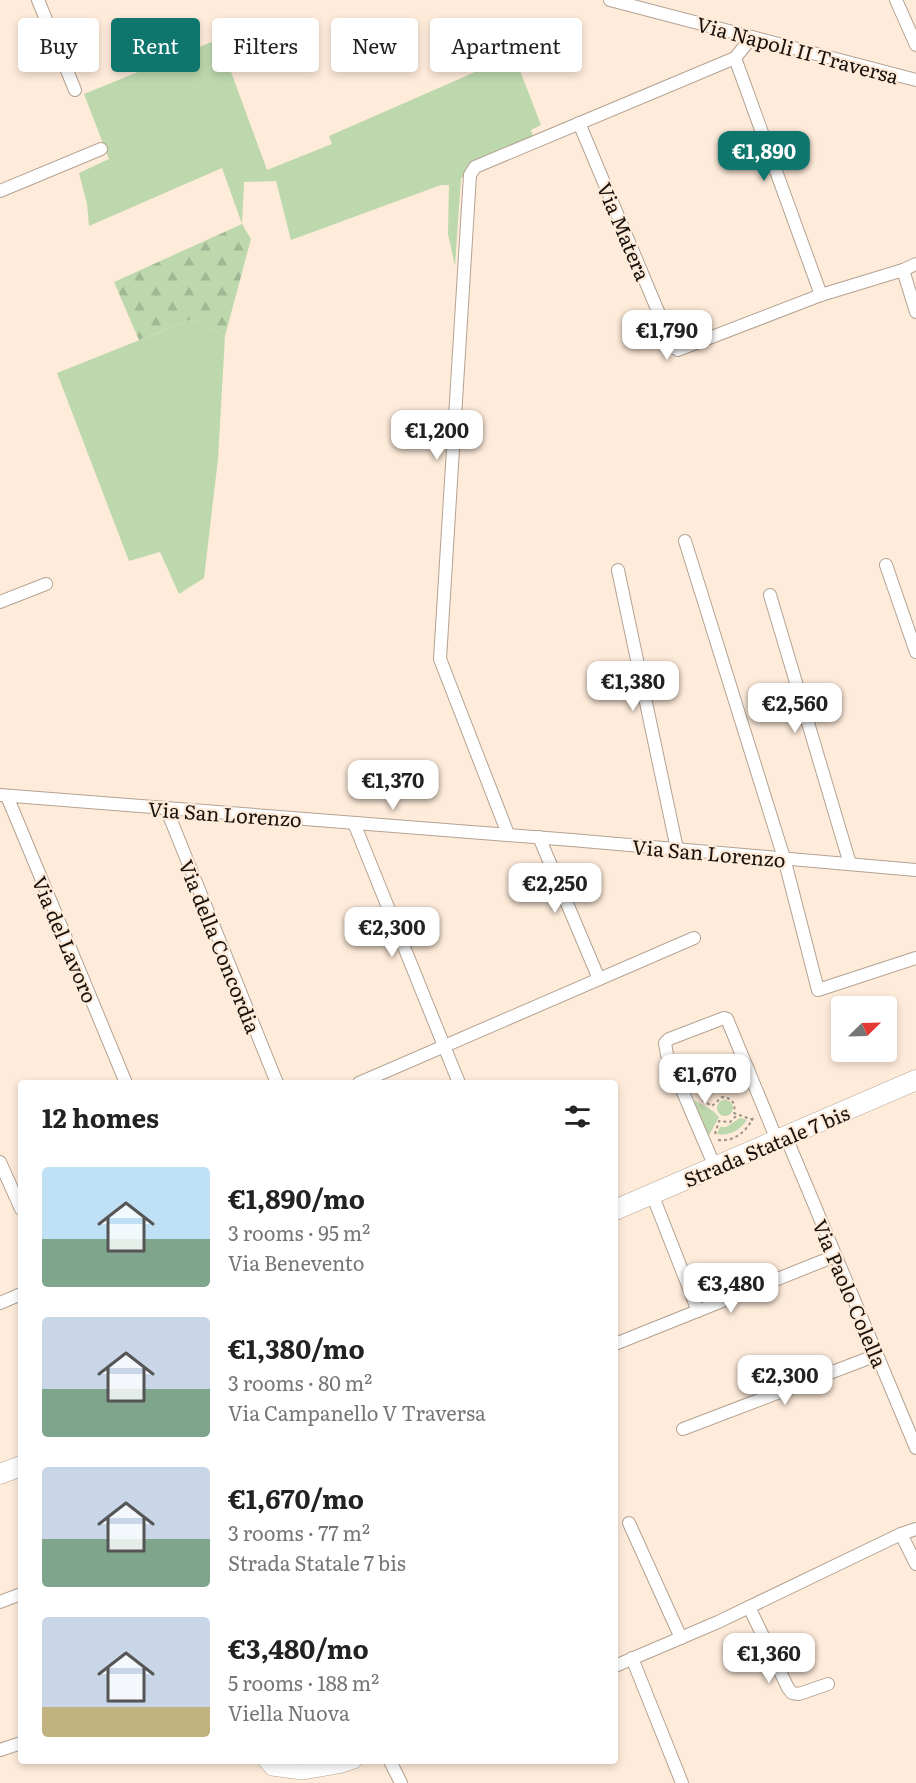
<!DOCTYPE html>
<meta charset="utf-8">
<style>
body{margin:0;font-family:Literata,serif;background:#f2f2f2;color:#222;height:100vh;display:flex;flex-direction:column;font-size:22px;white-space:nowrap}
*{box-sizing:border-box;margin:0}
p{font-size:20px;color:#767676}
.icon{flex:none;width:33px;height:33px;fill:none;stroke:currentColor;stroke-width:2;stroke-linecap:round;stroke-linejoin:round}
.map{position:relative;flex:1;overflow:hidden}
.panel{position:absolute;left:18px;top:1080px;width:600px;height:684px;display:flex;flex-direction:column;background:#fff;border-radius:6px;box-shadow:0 3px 9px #0003}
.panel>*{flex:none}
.guide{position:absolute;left:18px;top:18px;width:600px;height:54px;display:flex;gap:12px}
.needle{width:39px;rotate:67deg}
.fabs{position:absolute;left:831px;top:996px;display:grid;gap:12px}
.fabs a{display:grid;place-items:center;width:66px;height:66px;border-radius:6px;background:#fff;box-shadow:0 3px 9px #0003;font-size:30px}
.price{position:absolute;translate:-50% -51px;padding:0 14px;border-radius:12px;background:#fff;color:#222;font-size:20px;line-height:39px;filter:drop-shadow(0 2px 3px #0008)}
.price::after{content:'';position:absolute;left:50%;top:36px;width:18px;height:14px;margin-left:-9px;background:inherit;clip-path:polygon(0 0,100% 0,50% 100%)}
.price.current{background:#0f766e;color:#fff}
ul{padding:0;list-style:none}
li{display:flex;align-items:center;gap:18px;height:150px;padding:0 24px}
li span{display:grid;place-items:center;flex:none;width:168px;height:120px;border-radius:6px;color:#555}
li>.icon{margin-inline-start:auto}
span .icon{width:72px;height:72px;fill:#fffc;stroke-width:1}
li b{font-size:26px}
h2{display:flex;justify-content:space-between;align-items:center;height:72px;padding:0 24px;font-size:26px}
.pill{padding:0 21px;border-radius:6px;background:#fff;box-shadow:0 3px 9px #0003;font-size:21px;line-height:54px}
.pill.current{background:#0f766e;color:#fff}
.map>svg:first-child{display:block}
.grass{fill:#bdd8ad}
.forest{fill:url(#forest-firs)}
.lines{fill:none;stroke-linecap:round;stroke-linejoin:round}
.minor-casing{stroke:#b4a292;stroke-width:14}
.tertiary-casing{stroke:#b4a292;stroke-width:16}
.primary-casing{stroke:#b4a292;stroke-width:21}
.path{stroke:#9f9185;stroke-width:2;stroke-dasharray:3 3;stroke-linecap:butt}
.minor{stroke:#fff;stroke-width:12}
.tertiary{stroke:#fff;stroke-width:15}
.primary{stroke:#fff;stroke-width:20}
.labels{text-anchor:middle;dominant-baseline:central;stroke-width:4.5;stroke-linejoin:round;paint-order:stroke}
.street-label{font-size:20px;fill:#1a130d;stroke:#feebda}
</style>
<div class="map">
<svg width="916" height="1783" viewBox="0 0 916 1783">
<defs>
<pattern id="forest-firs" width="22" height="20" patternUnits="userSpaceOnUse" patternTransform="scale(1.5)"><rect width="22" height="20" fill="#bdd8ad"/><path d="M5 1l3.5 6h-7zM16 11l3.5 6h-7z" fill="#a2b894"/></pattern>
</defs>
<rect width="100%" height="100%" fill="#feebda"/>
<g class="grass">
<path d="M219,39L267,170L332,144L329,136L514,55L541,125L531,130L537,148L461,178L455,266L448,234L449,185H441L291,240L276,181L244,182L242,224L222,168L89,226L87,204L79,173L109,159L84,94Z"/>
<path d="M192,319L225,336L218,459L204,578L179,594L160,552L129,561L57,373Z"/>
<path d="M694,1100L713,1111L719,1117L708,1137L692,1101Z"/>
<circle cx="725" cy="1108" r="8"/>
<path d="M740,1118L747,1120C739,1131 730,1136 717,1134L720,1127H726Z"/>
</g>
<path class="forest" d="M242,224L251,239L225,336L192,319L139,340L114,282Z"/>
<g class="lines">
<g class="minor-casing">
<g id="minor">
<path d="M38,0L75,90"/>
<path d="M610,0L916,80"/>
<path d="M896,0L916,45"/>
<path d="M735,58L821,295"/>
<path d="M579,123L673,347L678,350L821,295L903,270L916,264"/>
<path d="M0,191L101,149"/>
<path d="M903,270L916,312"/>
<path d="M685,541L784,858L818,990L916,958"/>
<path d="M886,565L916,652"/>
<path d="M618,570L677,849"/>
<path d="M770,595L850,864"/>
<path d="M0,602L46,584"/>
<path d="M0,795L572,840L916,870"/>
<path d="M7,796L126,1083"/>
<path d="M166,808L277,1083"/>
<path d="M354,823L459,1083"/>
<path d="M508,834L440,659L470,175L475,167L735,58L752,37"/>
<path d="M539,837L599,979"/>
<path d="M359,1083L694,938"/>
<path d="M786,1137L916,1448"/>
<path d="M0,1162L21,1209"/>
<path d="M715,1167L667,1055L665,1043L669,1039L724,1018L727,1019L777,1140"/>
<path d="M652,1194L698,1311"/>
<path d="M0,1303L21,1294"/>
<path d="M615,1344L835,1256"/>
<path d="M683,1429L877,1355"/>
<path d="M629,1523L681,1638"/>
<path d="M901,1534L916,1564"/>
<path d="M0,1602L21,1594"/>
<path d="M749,1607L788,1688L792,1693L799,1694L828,1684"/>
<path d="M632,1658L682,1783"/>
<path d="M615,1666L718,1622L901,1534L916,1529"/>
<path d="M0,1750L21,1743"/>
<path d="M390,1761L401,1783"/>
</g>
</g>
<g class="tertiary-casing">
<path id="tertiary" d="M266,1761L272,1768L302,1772L342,1765L354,1761"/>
</g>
<g class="primary-casing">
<g id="primary">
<path d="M615,1210L916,1080"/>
<path d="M0,1474L21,1466"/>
</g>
</g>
<g class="path">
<path d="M702,1100L712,1106L722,1097C732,1098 736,1103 734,1113L753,1120"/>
<path d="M715,1134L719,1121L730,1122L738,1114"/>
<path d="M718,1140C734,1142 746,1132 753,1118"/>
</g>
<use href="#minor" class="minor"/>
<use href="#tertiary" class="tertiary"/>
<use href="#primary" class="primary"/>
</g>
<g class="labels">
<g class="street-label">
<text transform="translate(798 49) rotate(15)">Via Napoli II Traversa</text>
<text transform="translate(625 231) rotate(67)">Via Matera</text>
<text transform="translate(225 813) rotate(4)">Via San Lorenzo</text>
<text transform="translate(709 852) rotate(5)">Via San Lorenzo</text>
<text transform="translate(66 939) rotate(67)">Via del Lavoro</text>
<text transform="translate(221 946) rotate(68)">Via della Concordia</text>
<text transform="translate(766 1145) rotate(-23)">Strada Statale 7 bis</text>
<text transform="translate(851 1293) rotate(67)">Via Paolo Colella</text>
</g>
</g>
</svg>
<div class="fabs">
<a><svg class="needle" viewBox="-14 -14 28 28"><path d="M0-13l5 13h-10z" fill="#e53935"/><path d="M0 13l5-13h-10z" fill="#767676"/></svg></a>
</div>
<b class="price current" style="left:764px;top:182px">€1,890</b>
<b class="price" style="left:667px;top:361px">€1,790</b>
<b class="price" style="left:437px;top:461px">€1,200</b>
<b class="price" style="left:633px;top:712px">€1,380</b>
<b class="price" style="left:795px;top:734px">€2,560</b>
<b class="price" style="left:393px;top:811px">€1,370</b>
<b class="price" style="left:555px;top:914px">€2,250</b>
<b class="price" style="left:392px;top:958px">€2,300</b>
<b class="price" style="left:705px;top:1105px">€1,670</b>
<b class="price" style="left:731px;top:1314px">€3,480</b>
<b class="price" style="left:785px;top:1406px">€2,300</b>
<b class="price" style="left:769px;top:1684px">€1,360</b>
<div class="guide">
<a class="pill">Buy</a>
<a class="pill current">Rent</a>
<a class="pill">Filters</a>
<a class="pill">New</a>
<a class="pill">Apartment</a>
</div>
<section class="panel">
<h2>12 homes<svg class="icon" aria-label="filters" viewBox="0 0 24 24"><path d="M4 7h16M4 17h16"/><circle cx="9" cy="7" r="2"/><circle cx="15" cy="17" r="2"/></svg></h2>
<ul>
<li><span style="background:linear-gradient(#bfe0f5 60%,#7fa58c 0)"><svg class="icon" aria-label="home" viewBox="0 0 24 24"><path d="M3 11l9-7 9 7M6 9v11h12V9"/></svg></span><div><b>€1,890/mo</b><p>3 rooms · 95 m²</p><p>Via Benevento</p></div></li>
<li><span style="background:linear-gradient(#c9d6e8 60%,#7fa58c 0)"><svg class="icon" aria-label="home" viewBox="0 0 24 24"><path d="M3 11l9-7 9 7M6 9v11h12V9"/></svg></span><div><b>€1,380/mo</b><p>3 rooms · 80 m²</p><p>Via Campanello V Traversa</p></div></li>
<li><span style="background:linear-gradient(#c9d6e8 60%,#7fa58c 0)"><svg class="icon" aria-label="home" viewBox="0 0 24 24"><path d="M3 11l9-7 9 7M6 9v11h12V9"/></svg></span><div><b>€1,670/mo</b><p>3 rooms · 77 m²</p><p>Strada Statale 7 bis</p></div></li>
<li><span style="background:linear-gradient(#c9d6e8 75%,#c2b280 0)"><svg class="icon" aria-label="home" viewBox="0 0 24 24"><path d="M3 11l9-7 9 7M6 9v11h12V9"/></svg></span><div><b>€3,480/mo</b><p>5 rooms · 188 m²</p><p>Viella Nuova</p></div></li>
</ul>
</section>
</div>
